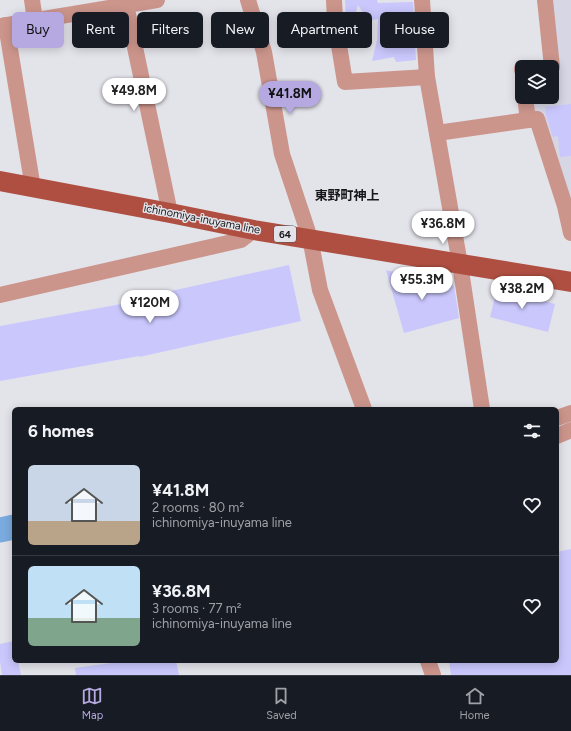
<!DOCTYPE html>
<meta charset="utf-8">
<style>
body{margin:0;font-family:Figtree,"Noto Sans JP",sans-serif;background:#242831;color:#f1f3f6;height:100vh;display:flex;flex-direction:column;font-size:15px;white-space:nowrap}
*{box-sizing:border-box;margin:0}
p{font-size:13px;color:#9ea1a6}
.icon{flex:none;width:22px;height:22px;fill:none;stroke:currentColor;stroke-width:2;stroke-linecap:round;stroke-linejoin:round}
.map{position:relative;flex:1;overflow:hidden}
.details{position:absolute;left:12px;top:407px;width:547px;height:256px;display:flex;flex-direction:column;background:#171b24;border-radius:6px;box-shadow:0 2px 10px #0003}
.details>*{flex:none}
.guide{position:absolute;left:12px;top:12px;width:547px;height:36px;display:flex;gap:8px}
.buttons{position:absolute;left:515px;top:60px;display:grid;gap:8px}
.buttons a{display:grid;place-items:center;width:44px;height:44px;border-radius:6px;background:#171b24;box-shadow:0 2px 10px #0003;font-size:20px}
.price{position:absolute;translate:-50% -34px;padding:0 9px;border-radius:14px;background:#fff;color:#222;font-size:13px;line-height:26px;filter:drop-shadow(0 1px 2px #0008)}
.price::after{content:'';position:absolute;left:50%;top:24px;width:12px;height:9px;margin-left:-6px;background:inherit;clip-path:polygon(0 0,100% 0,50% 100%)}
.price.active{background:#b6a9e1;color:#111}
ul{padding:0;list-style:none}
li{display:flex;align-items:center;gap:12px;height:100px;padding:0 16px}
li+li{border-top:1px solid #363941}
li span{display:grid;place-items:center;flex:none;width:112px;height:80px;border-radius:6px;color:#555}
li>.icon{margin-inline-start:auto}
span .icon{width:48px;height:48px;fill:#fffc;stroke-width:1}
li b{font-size:17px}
h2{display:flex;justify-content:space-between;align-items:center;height:48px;padding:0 16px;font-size:17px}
.tag{padding:0 14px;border-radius:6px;background:#171b24;box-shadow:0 2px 10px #0003;font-size:14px;line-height:36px}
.tag.active{background:#b6a9e1;color:#111}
.dock{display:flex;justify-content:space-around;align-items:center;height:56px;border-top:1px solid #363941;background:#171b24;font-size:11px;color:#9ea1a6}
.dock a{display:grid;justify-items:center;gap:2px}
.dock .active{color:#b6a9e1}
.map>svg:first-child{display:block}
.built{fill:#d6d6e4}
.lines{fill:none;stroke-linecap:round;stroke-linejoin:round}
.river{stroke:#7aabdf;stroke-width:25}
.building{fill:#c9c7fc}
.minor{stroke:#cc958c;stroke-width:16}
.major{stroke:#af4f41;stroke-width:20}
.labels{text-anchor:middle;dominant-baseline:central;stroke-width:3;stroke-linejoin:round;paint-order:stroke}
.shield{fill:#e3e3ea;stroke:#545458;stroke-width:1}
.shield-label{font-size:10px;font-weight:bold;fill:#171619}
.street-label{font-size:11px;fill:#171619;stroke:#e3e3ea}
.quarter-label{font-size:13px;font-weight:bold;fill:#171619;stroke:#e3e3ea}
</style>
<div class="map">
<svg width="571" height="675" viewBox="0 0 571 675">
<rect width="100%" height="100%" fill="#e3e3ea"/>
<path class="built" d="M548,0H571V214L532,115L529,97H552V70Z"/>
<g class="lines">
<path class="river" d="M0,530L14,527"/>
</g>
<g class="building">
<path d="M345,0H377L378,3L413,2L414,21L411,22L414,31L416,60L396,62L394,57L372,61L377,40L378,19L368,21L358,5L349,37H347Z"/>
<path d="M571,104V156L560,157L558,136L553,137L546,116L545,107Z"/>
<path d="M289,265L301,321L139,357V356L0,381V326L127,303L126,301Z"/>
<path d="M386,270L454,286L459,318L404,333Z"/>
<path d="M497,289L555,304L548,332L490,317Z"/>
<path d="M571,549V675H451L449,661H557V552Z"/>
<path d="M14,641V661H18L21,675H2L0,661V644Z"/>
<path d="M126,661H176L179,675H76L75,668Z"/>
</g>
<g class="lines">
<g class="minor">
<path d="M32,0L35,20"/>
<path d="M125,0L170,213"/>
<path d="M248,0L264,52L282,154L310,238L320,290L364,409"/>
<path d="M334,0L335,21L345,82L427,77L422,0"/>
<path d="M545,0L552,67H548"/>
<path d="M6,25L33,188"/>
<path d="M0,26L157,0"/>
<path d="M522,69V70"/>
<path d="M427,77L460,264L482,409"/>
<path d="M525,97L528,120L537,119L565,206L571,233"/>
<path d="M437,133L528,120"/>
<path d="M0,295L241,240L254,230"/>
<path d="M557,418L571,413"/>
<path d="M557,436L571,430"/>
<path d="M428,661L433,675"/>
</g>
<path class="major" d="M0,181L170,213L254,230L571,282"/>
</g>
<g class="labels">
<rect class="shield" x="274" y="226" width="22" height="16" rx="3"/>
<g class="shield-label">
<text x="285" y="234">64</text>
</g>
<g class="street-label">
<text transform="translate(202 219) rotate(11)">ichinomiya-inuyama line</text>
</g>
<g class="quarter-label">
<text x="347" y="195">東野町神上</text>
</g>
</g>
</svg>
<div class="buttons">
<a><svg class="icon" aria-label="layers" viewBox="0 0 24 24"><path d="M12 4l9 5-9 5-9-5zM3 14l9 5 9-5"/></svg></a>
</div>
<b class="price" style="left:134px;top:112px">¥49.8M</b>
<b class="price active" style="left:290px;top:115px">¥41.8M</b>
<b class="price" style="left:443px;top:245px">¥36.8M</b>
<b class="price" style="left:422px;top:301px">¥55.3M</b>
<b class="price" style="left:522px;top:310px">¥38.2M</b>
<b class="price" style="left:150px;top:324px">¥120M</b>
<div class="guide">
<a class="tag active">Buy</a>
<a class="tag">Rent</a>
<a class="tag">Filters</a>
<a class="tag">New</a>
<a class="tag">Apartment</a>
<a class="tag">House</a>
</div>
<section class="details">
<h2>6 homes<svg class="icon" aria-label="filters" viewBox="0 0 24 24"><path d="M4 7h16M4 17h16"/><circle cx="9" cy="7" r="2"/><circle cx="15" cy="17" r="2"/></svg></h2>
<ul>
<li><span style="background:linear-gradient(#c9d6e8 70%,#b9a48a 0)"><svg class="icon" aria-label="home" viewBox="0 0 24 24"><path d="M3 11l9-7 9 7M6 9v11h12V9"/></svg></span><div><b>¥41.8M</b><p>2 rooms · 80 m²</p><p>ichinomiya-inuyama line</p></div><svg class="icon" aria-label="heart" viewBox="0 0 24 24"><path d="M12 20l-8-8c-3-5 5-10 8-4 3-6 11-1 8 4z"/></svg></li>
<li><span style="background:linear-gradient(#bfe0f5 65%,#7fa58c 0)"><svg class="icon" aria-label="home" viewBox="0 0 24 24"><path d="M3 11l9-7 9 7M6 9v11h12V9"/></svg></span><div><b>¥36.8M</b><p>3 rooms · 77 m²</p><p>ichinomiya-inuyama line</p></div><svg class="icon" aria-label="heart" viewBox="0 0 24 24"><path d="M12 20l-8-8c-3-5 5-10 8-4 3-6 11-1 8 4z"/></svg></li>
</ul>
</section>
</div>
<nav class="dock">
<a class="active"><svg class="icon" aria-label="map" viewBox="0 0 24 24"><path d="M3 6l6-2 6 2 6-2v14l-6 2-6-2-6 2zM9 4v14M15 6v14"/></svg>Map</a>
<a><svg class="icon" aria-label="saved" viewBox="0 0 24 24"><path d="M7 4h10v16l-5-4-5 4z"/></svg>Saved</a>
<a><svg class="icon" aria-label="home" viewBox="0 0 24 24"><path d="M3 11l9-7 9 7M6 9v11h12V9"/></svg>Home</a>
</nav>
